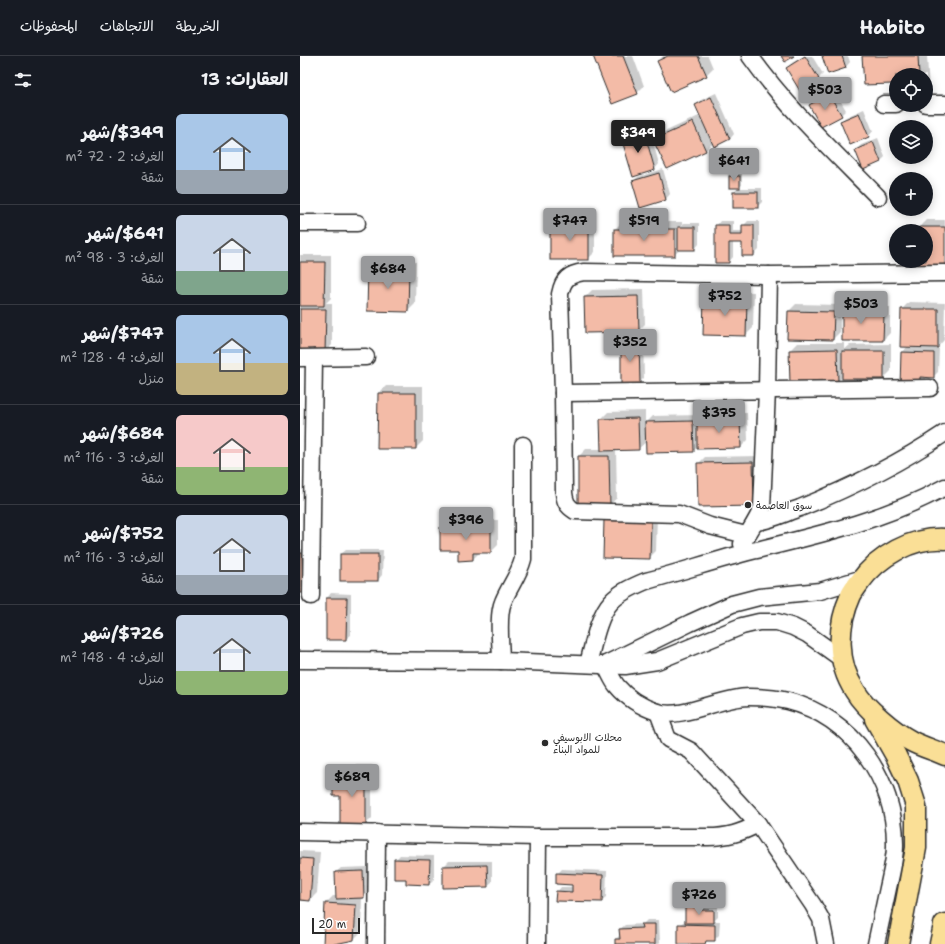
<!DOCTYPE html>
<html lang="ar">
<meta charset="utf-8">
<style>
body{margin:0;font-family:"Shantell Sans","Playpen Sans Arabic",sans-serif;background:#20242c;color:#f1f3f6;direction:rtl;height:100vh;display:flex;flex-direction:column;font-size:15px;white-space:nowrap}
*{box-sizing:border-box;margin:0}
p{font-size:13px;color:#9ea1a6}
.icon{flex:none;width:22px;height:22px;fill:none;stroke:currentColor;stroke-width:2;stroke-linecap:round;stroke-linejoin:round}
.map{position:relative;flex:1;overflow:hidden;direction:ltr}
.drawer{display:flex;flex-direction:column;background:#171b24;width:300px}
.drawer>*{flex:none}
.buttons{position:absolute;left:589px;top:12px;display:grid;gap:8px}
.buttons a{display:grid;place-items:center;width:44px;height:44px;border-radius:50%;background:#171b24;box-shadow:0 2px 10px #0003;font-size:20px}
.scale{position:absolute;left:12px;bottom:10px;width:48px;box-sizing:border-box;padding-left:4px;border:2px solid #2b2b2b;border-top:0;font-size:11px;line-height:14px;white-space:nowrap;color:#2b2b2b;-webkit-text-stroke:3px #fff;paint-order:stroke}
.price{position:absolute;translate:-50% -34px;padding:0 9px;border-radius:4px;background:#98999b;color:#111;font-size:13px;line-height:26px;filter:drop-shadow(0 1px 2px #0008)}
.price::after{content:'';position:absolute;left:50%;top:24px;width:12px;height:9px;margin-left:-6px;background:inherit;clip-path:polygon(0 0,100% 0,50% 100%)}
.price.selected{background:#222;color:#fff}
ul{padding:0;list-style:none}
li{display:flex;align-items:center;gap:12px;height:100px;padding:0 12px}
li+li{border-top:1px solid #363941}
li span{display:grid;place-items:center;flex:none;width:112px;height:80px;border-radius:6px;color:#555}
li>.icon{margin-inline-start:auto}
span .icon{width:48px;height:48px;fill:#fffc;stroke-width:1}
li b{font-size:17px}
h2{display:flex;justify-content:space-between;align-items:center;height:48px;padding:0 12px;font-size:17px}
header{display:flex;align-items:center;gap:24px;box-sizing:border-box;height:56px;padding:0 20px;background:#171b24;border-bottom:1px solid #363941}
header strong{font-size:19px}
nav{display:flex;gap:22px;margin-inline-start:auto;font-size:14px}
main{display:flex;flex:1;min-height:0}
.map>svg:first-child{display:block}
.shadow{fill:#0003}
.building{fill:#f3bba7;stroke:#2b2b2b}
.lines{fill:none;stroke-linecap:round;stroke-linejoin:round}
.minor-casing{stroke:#2b2b2b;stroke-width:19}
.major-casing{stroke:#2b2b2b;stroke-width:23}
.highway-casing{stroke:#2b2b2b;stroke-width:25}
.minor{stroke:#fff;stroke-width:16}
.major{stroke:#fadf96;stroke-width:20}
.highway{stroke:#fadf96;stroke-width:22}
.poi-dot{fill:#2b2b2b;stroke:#fff;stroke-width:1.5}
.labels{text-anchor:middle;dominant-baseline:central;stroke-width:3;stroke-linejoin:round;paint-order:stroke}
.poi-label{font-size:10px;fill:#2b2b2b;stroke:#fff;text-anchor:start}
</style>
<header>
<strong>Habito</strong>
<nav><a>الخريطة</a><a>الاتجاهات</a><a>المحفوظات</a></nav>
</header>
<main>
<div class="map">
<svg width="645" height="888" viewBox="0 0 645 888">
<rect width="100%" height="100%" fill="#fff"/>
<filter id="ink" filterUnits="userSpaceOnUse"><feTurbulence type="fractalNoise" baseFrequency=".025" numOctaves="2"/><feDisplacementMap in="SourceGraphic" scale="8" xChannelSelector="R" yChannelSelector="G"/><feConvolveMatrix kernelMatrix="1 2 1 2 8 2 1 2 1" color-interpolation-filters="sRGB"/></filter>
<g filter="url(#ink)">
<g class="shadow">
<path d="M294,0H333L344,30L337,37Z"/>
<path d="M363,0H408L413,12L406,19L358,5Z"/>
<path d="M504,0H512L523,18L518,23L487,12L492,7Z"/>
<path d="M523,0H548L550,6L546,11L529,17Z"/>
<path d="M563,0H627L629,33L626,36V19H596L593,27Z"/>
<path d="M534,34L546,54L541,59L510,49L515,45Z"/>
<path d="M416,37L434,78L430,83L413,87L406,94L367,112L355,84L362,77L401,59L396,49L401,44Z"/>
<path d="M564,53L573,75L569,80L550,88L541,65L546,61Z"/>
<path d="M349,71L359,108L355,113L333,119L322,82L327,77Z"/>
<path d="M578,82L585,101L580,106L556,94L561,89Z"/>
<path d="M363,113L370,138L366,143L333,125L338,121Z"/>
<path d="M432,118H442V129L438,132H462V146L457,151L434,136L439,131H430V120Z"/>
<path d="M258,161H295V196L288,203L251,168Z"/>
<path d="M627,164H645V213L619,205H626V175H620V171Z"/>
<path d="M420,165H433V175H443V170L448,165H459V194L454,199L443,186H433V201L429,206L416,170Z"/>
<path d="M322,166H382V169L384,167H399V188L395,193H381L374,199H315V173Z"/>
<path d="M0,199H31V242L26,247H32V289L25,296H0Z"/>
<path d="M76,206H116L115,248L108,255L68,254L69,213Z"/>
<path d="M344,233L345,268L338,275L285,241L292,234Z"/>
<path d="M412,235L454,236L453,272L446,279L405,242Z"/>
<path d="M550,243L568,244V251H590V277L583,284L543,250Z"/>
<path d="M609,246L645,247L644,284L636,293H639L638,316L633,321L625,320V325L620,330L602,297L608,290L602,253Z"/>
<path d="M496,248L540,249V276L533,283L489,255Z"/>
<path d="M326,281H343L344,322L339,327L322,286Z"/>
<path d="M497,287H544V294L550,289L591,288V315L584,322L543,320L538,325L490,294Z"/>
<path d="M86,330H123V385L116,392H78L79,337Z"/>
<path d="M345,355V368L353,360L400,359V362L405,357H447L448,384L441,391L398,390L393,395L347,385L338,393H316L317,442L309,449L279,400L286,393H302L301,363L308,356Z"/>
<path d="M459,400L460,442L453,449L398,408L405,401Z"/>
<path d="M312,457L357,459L356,495L349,502L305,465Z"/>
<path d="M148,464H198V489L191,496H180L173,503L159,493L141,471Z"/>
<path d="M0,493H6L7,532L2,536H0Z"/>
<path d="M46,494H83L82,519L78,524L41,498Z"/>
<path d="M31,537L51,538V579L46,583L27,542Z"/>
<path d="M48,709H72V762L65,769L41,739L34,725Z"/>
<path d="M0,795L20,796L17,837L10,844L0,843Z"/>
<path d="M100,799L134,800V823L129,828L106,822L95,804Z"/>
<path d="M149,805H192V826L187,830L144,810Z"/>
<path d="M68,811V836L62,841L61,876L53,884L24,888L26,847L33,840H37L36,816L41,812Z"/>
<path d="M262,813L307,815L306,841L301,845L257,836L261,831H273V828L257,818Z"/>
<path d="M390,847H402V850H418V861L414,865H420L419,879L414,884H408L402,888H384L379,869L386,864V852Z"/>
<path d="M347,864H359L360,887L359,888H316V883L320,879V873L325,869L343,868Z"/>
</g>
<g class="building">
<path d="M293,0H323L338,38L312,48Z"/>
<path d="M368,0H398L407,20L371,36L357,5Z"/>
<path d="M481,0H494L485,6Z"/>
<path d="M505,0L519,23L500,35L486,12Z"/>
<path d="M522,0H542L546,12L528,18Z"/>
<path d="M562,0H618L619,19H596V44L593,45L592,28L564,29Z"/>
<path d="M529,38L542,60L521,71L509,49Z"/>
<path d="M411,41L430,83L414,91L395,49Z"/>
<path d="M559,57L569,81L550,89L540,65Z"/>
<path d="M393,66L406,95L367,113L353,84Z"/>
<path d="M344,75L355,114L333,121L321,81Z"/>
<path d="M573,86L581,106L563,114L555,94Z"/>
<path d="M359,117L366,144L340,152L332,125Z"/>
<rect x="429" y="120" width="11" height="12"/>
<rect x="433" y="136" width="25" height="16"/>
<rect x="250" y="167" width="39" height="37"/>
<path d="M415,169H429V179H442V169H454V200H442V187H429V207H415Z"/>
<rect x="378" y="171" width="17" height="23"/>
<path d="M619,171H645V214L618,213V205H626V175H619Z"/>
<rect x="314" y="173" width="61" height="27"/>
<path d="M0,206H25L24,250H0Z"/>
<path d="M68,212L109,213L108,256L67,255Z"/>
<path d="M338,240L339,276L285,277L284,241Z"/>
<path d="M404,241L447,243L446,280L403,279Z"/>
<path d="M542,250H561V257L584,258L583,285H542Z"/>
<path d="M0,253H26L25,297H0Z"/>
<path d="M601,253H638V292L600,291Z"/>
<path d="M488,255L534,256L533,284L487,283Z"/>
<path d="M321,285H339L340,328H321Z"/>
<path d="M537,293L538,326L490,327L489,294Z"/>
<rect x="542" y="295" width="42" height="28"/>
<path d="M601,296L634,297V322L620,321V331L600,330Z"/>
<path d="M78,337H116V393H77Z"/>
<path d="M338,362L339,394L301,395L300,363Z"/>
<path d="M440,363L441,392L397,393V364Z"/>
<path d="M393,365L394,396L346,397L345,366Z"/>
<path d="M278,400H309L310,450H278Z"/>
<path d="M453,406L454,450L398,451L397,407Z"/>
<path d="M304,464L351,465L350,503L303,502Z"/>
<path d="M191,470V497H173V504L158,505V494H140V471Z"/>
<path d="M0,497H2L3,537H0Z"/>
<rect x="40" y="498" width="38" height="27"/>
<path d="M26,542H47L46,584H26Z"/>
<path d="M40,715H66V770H40V740H33V725H40Z"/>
<path d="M0,802L13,803L10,845L0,844Z"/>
<path d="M94,803L130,804L129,829L106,828V823H94Z"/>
<path d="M187,809L188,831L143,832V810Z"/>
<path d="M63,815L64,842L36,843L35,816Z"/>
<path d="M256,817L303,819L302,846L255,845L256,835L272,836V829L256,828Z"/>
<path d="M25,847L56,849L54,884L35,888H23Z"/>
<path d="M385,851H398V854H414V867H385Z"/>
<path d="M341,868H355V888H315V883H320L319,873L342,872Z"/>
<path d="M378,868L415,869V885H406L405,888H378Z"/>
</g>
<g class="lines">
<g class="minor-casing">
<g id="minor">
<path d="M450,0C487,52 534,96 578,141"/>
<path d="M584,48H596"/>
<path d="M626,48H645"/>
<path d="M0,167H57"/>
<path d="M0,302L66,301"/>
<path d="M263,337L630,332"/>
<path d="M456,466C472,464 485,457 500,452C550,432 600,407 645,377"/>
<path d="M446,479L410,470L379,458L275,455C267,450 265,446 264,437L263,337L260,238C263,223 269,218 284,216L469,219L645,217"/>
<path d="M442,488C449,475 457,465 462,452L467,334L469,219"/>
<path d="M11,540L14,302"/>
<path d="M0,604L201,605L325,610L357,605L442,570L459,566H477L493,571L507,578L542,603"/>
<path d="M201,605C201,590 197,560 203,546C209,531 219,519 223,503V389"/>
<path d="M288,608C293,590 298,560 311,546C320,536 334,530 346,525C381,516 416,504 452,495C518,479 585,464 645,431"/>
<path d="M306,608L390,567L432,548L459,541L520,535L563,522"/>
<path d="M305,609C309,615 312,624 317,630C327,642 342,651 357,656C383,664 420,641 449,641C462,641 475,642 488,645C552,661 596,724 595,790C595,803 591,818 588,832C584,850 580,869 576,888"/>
<path d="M358,656L368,683L391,695L458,768L513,849L521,863L526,888"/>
<path d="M0,776L238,781H408C427,781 441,777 458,768"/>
<path d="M76,888L77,777"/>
<path d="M237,888L238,781"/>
</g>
</g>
<g class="major-casing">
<g id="major">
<path d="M645,483C612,481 578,500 559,527C556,531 553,535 551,539C537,570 536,606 555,635C565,652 594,676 611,685C622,691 634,694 645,699"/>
<path d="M575,663L596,700L608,725L616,750V792L598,888"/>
</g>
</g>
<g class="highway-casing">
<path id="highway" d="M641,888L645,869"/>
</g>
<use href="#minor" class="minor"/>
<use href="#major" class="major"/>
<use href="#highway" class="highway"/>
</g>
</g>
<g class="poi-dot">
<circle cx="448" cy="449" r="4"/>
<circle cx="245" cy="687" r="4"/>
</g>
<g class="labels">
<g class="poi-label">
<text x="456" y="449">سوق العاصمة</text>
<text x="253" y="681">محلات الابوسيفي<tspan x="253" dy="12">للمواد البناء</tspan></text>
</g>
</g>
</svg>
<div class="buttons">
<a><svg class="icon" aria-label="locate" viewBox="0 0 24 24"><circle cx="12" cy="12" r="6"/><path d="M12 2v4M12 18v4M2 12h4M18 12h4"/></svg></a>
<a><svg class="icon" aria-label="layers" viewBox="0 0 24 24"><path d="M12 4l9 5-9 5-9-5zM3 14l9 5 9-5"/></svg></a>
<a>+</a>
<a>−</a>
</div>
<div class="scale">20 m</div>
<b class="price" style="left:525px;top:55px">$503</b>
<b class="price selected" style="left:338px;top:98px">$349</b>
<b class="price" style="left:434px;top:126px">$641</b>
<b class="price" style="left:270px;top:186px">$747</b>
<b class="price" style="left:344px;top:186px">$519</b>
<b class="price" style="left:88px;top:234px">$684</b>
<b class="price" style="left:425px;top:261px">$752</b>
<b class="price" style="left:561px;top:269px">$503</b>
<b class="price" style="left:330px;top:307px">$352</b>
<b class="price" style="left:419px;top:378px">$375</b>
<b class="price" style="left:166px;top:485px">$396</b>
<b class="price" style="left:52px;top:742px">$689</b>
<b class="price" style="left:399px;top:860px">$726</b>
</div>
<section class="drawer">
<h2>العقارات: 13<svg class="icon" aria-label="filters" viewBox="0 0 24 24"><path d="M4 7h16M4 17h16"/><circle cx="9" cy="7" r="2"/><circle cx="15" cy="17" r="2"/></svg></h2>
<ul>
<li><span style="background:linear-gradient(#a9c7e8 70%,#9aa5b1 0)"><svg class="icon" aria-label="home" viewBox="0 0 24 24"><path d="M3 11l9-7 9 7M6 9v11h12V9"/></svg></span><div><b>$349/شهر</b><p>الغرف: 2 · 72 m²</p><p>شقة</p></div></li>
<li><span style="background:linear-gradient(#c9d6e8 70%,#7fa58c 0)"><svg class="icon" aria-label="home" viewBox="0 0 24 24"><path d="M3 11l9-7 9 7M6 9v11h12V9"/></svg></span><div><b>$641/شهر</b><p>الغرف: 3 · 98 m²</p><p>شقة</p></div></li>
<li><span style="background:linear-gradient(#a9c7e8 60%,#c2b280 0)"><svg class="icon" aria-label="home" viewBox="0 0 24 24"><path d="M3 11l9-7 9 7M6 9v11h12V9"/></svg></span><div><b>$747/شهر</b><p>الغرف: 4 · 128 m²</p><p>منزل</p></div></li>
<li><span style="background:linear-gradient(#f6c9c9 65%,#8fb573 0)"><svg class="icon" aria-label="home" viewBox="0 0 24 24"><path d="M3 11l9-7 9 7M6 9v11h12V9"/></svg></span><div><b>$684/شهر</b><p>الغرف: 3 · 116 m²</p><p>شقة</p></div></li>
<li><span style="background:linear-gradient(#c9d6e8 75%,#9aa5b1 0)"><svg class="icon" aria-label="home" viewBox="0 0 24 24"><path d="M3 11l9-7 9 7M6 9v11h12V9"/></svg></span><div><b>$752/شهر</b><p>الغرف: 3 · 116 m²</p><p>شقة</p></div></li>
<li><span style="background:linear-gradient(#c9d6e8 70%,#8fb573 0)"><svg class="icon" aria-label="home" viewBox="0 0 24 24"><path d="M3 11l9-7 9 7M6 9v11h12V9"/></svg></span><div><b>$726/شهر</b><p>الغرف: 4 · 148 m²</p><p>منزل</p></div></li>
</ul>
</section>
</main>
